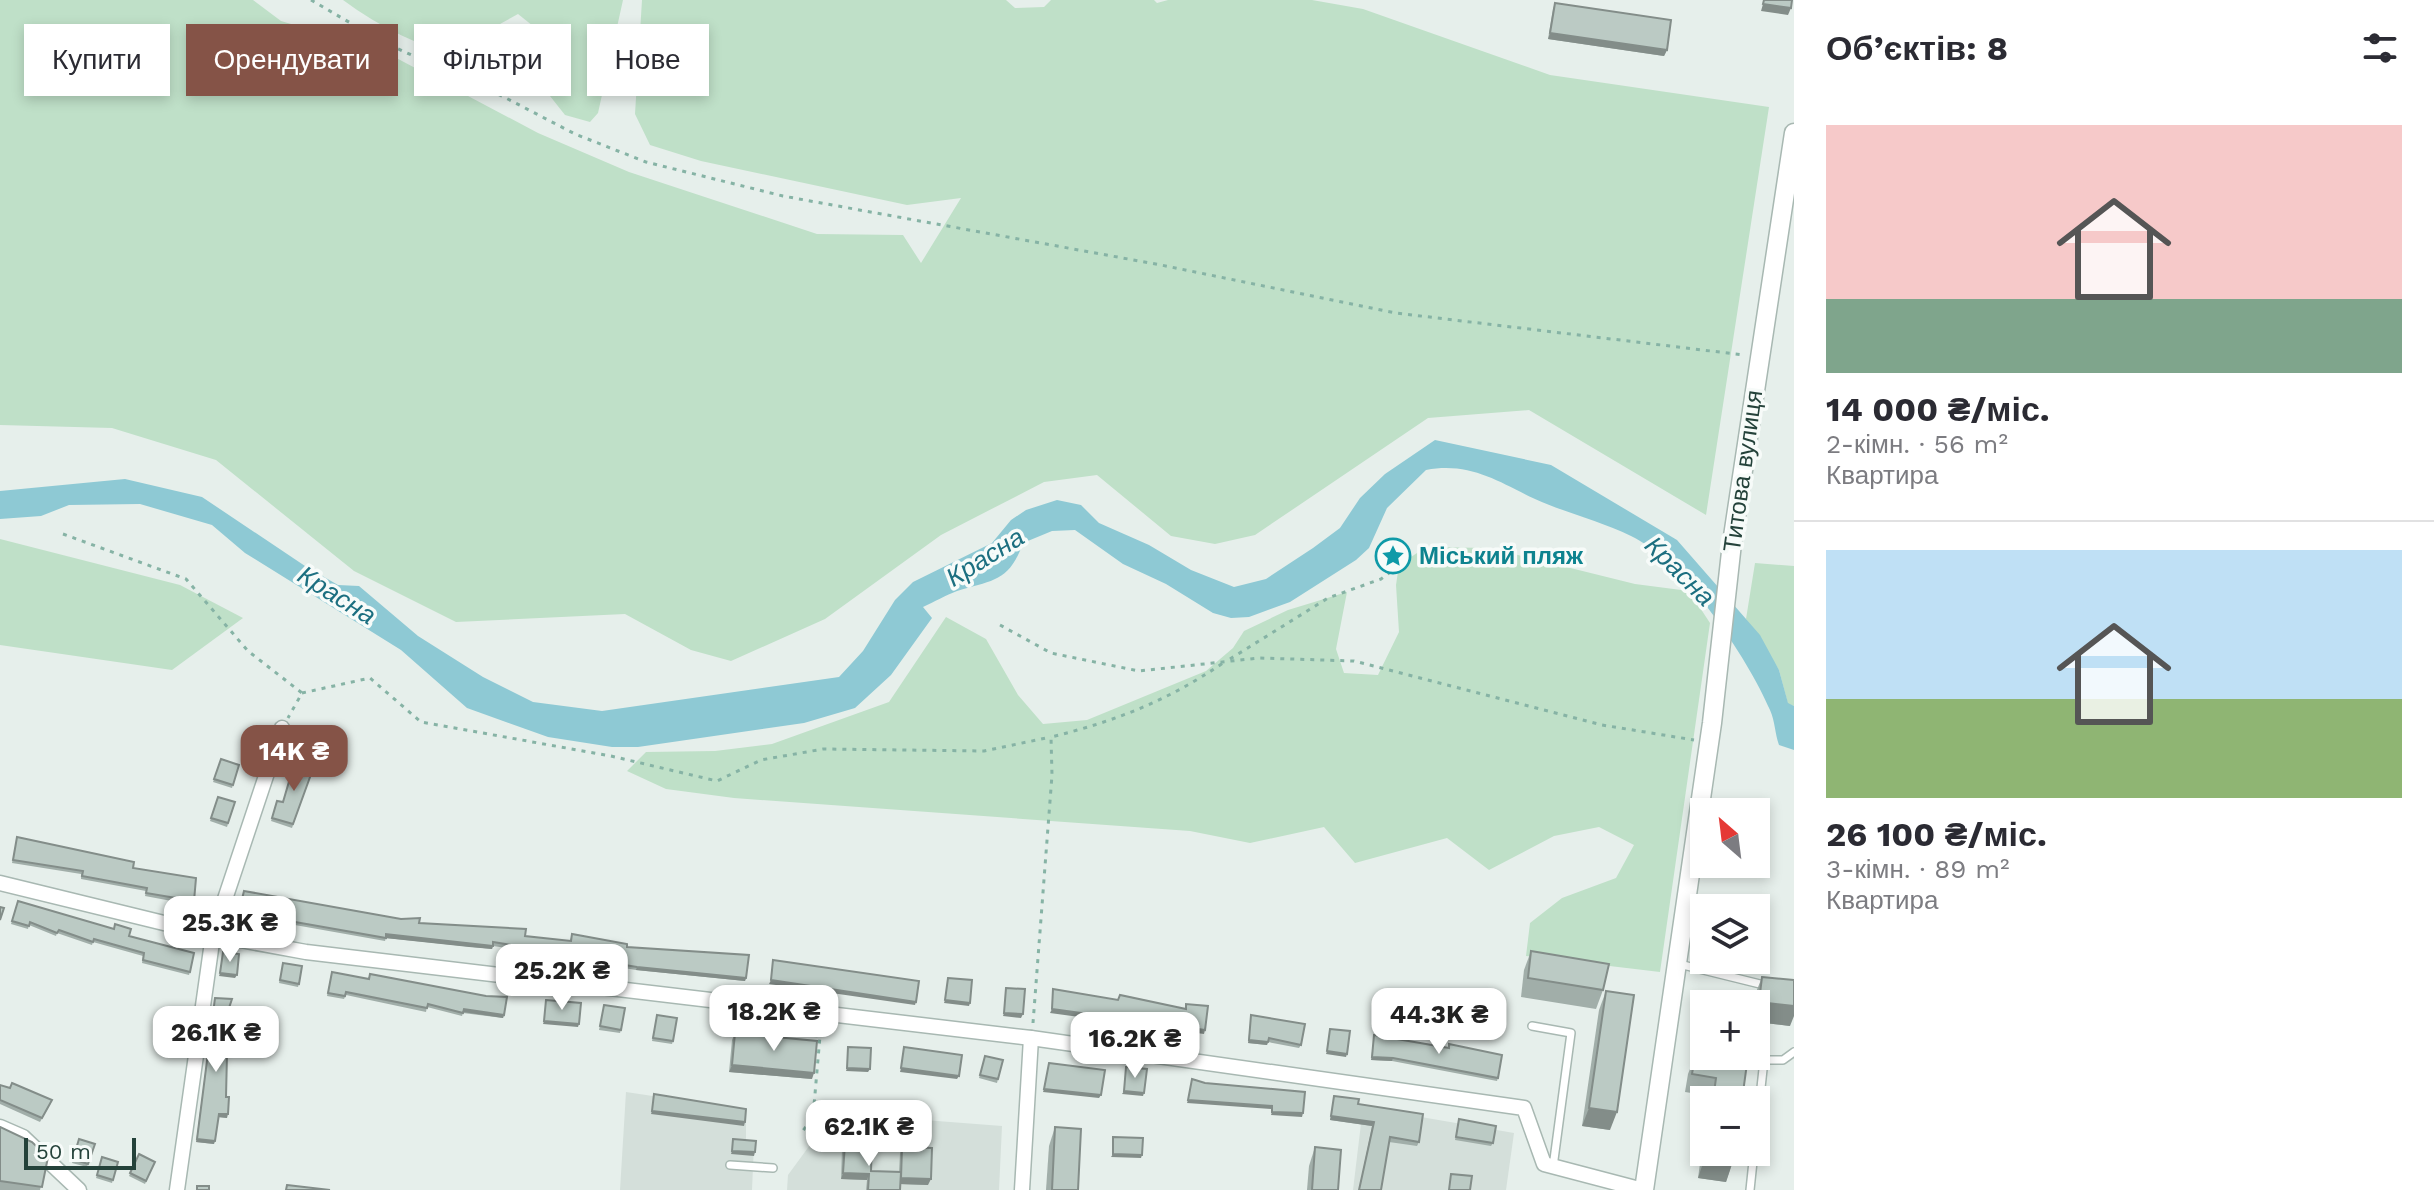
<!DOCTYPE html>
<html lang="uk">
<meta charset="utf-8">
<style>
body{margin:0;font-family:"Work Sans",sans-serif;background:#f7f7f7;color:#2b2b33;height:100vh;display:flex;flex-direction:column;font-size:30px;white-space:nowrap}
*{box-sizing:border-box;margin:0}
p{font-size:26px;color:#7c7c81}
.icon{flex:none;width:44px;height:44px;fill:none;stroke:currentColor;stroke-width:2;stroke-linecap:round;stroke-linejoin:round}
.map{position:relative;flex:1;overflow:hidden}
.sheet{display:flex;flex-direction:column;background:#fff;width:640px}
.sheet>*{flex:none}
.banner{position:absolute;left:24px;top:24px;width:760px;height:72px;display:flex;gap:16px}
.needle{width:52px;rotate:332deg}
.controls{position:absolute;left:1690px;top:798px;display:grid;gap:16px}
.controls a{display:grid;place-items:center;width:80px;height:80px;border-radius:0px;background:#fff;box-shadow:0 4px 12px #0003;font-size:40px}
.scale{position:absolute;left:24px;bottom:20px;width:112px;box-sizing:border-box;padding-left:8px;border:4px solid #24423a;border-top:0;font-size:22px;line-height:28px;white-space:nowrap;color:#24423a;-webkit-text-stroke:6px #f7fbf9;paint-order:stroke}
.price{position:absolute;translate:-50% -68px;padding:0 18px;border-radius:16px;background:#fff;color:#222;font-size:26px;line-height:52px;filter:drop-shadow(0 2px 4px #0008)}
.price::after{content:'';position:absolute;left:50%;top:48px;width:24px;height:18px;margin-left:-12px;background:inherit;clip-path:polygon(0 0,100% 0,50% 100%)}
.price.active{background:#855347;color:#fff}
ul{padding:0;list-style:none}
li{display:grid;align-content:center;gap:16px;height:424px;padding:0 32px}
li+li{border-top:2px solid #e1e1e2}
li span{display:grid;place-items:center;height:248px;border-radius:0px;color:#555}
li>.icon{margin-inline-start:auto}
span .icon{width:144px;height:144px;fill:#fffc;stroke-width:1}
li b{font-size:34px}
h2{display:flex;justify-content:space-between;align-items:center;height:96px;padding:0 32px;font-size:34px}
.pill{padding:0 28px;border-radius:0px;background:#fff;box-shadow:0 4px 12px #0003;font-size:28px;line-height:72px}
.pill.active{background:#855347;color:#fff}
main{display:flex;flex:1;min-height:0}
.map>svg:first-child{display:block}
.built{fill:#d4dfda}
.green{fill:#bfe0c8}
.water{fill:#8ec9d4}
.lines{fill:none;stroke-linecap:round;stroke-linejoin:round}
.service-casing{stroke:#a8b8b2;stroke-width:10}
.minor-casing{stroke:#a8b8b2;stroke-width:17}
.tertiary-casing{stroke:#a8b8b2;stroke-width:21}
.path{stroke:#86b3a5;stroke-width:3;stroke-dasharray:4 6;stroke-linecap:butt}
.service{stroke:#fff;stroke-width:7}
.minor{stroke:#fff;stroke-width:14}
.tertiary{stroke:#fff;stroke-width:18}
.wall{fill:#a1aea9}
.shaded-wall{fill:#838d89}
.building{fill:#bbcac4;stroke:#838d89;stroke-width:2}
.labels{text-anchor:middle;dominant-baseline:central;stroke-width:7;stroke-linejoin:round;paint-order:stroke}
.street-label{font-size:24px;fill:#24423a;stroke:#f7fbf9}
.culture-label{font-size:24px;font-weight:bold;fill:#0d838f;stroke:#f7fbf9;text-anchor:start}
.water-label{font-size:26px;font-style:italic;fill:#1c6f80;stroke:#f7fbf9}
</style>
<main>
<div class="map">
<svg width="1794" height="1190" viewBox="0 0 1794 1190">
<rect width="100%" height="100%" fill="#e6efeb"/>
<g class="built">
<path d="M626,1092L746,1110V1143L754,1144L752,1190H620Z"/>
<path d="M1363,1107L1514,1133L1506,1190H1353Z"/>
<path d="M820,1112L1002,1126L999,1190H787L788,1175L818,1134Z"/>
</g>
<g class="green">
<path d="M0,0H253L281,21L385,52L538,133L629,172L817,234L903,235L921,263L961,198L907,205L701,161L650,145L635,114L642,0H1006L1015,8L1044,7L1051,0H1154L1157,3L1168,0H1312L1363,9L1550,75L1769,107L1706,515L1529,410L1428,418L1255,535L1215,544L1171,536L1097,475L1044,482L941,535L825,619L731,661L691,650L625,614L456,622L354,571L216,460L112,428L0,425Z"/>
<path d="M343,0H623L598,113L590,122L565,115L531,72L538,30L518,14L500,24L491,49L465,61C422,46 380,28 343,0Z"/>
<path d="M0,539L180,585L243,618L172,670L0,645Z"/>
<path d="M1426,547L1490,548L1635,584L1689,591L1710,623L1660,972L1526,956L1530,923L1562,898L1616,878L1634,845L1599,827L1554,836L1489,870L1447,838L1355,863L1324,827L1250,843L1190,831L734,798L666,789L627,771L646,752L715,751L772,744L889,702L946,617L986,639L1018,695L1043,724L1087,720L1206,671L1233,648L1244,631L1288,610L1347,592L1336,649L1344,673L1378,675L1399,632L1396,585L1399,565Z"/>
<path d="M1755,563L1794,566V706L1788,704L1779,670L1746,619Z"/>
</g>
<path class="water" d="M1435,440L1551,465L1677,540L1760,635L1779,670L1788,703L1794,706V750L1779,745C1775,734 1775,721 1770,710C1748,658 1683,561 1631,536C1600,521 1566,513 1535,499C1497,481 1470,462 1426,470L1387,508L1369,548L1356,560L1290,602L1249,617L1231,618L1213,613L1166,584L1123,564L1075,530L1052,531L1023,543C1009,582 993,580 957,591C946,595 934,602 923,607L932,618L891,675L855,708L804,723L638,747H612L548,737L467,708L401,650L245,553L212,525L140,504L69,505L41,516L0,519V491L125,479L202,497L305,566L338,585L359,586L418,636L483,677L533,702L602,711L839,677L863,651L895,600L913,582L992,543L1011,520L1026,510L1057,500L1081,505L1099,523L1149,545L1191,570L1234,587L1266,579L1313,548L1340,528L1360,498L1385,474Z"/>
<g class="lines">
<g class="service-casing">
<g id="service">
<path d="M1679,964L1768,986"/>
<path d="M1532,1026L1571,1033L1553,1167"/>
<path d="M1756,1134L1764,1060H1783L1794,1052"/>
<path d="M730,1165L773,1168"/>
<path d="M1750,1190L1754,1152"/>
</g>
</g>
<g class="minor-casing">
<g id="minor">
<path d="M0,883L213,935L306,952L1031,1038L1524,1108L1544,1164L1643,1190"/>
<path d="M0,1127L23,1137L79,1190"/>
<path d="M177,1190L213,935L282,728"/>
<path d="M1022,1190L1031,1038"/>
</g>
</g>
<g class="tertiary-casing">
<path id="tertiary" d="M1644,1190L1712,723L1732,543L1794,133"/>
</g>
<g class="path">
<path d="M311,0L383,42L504,97L575,134L646,162L783,196L1161,265L1396,313L1744,355"/>
<path d="M63,534L186,579L248,651L302,693L288,718"/>
<path d="M1000,625L1051,653L1139,671L1259,658L1354,661L1602,725L1694,740"/>
<path d="M1230,659L1328,598L1381,579L1411,557"/>
<path d="M302,693L370,678L421,722L611,756L717,781L761,760L823,749L984,751L1051,737"/>
<path d="M1033,1023L1052,775L1051,737C1116,721 1167,701 1223,663"/>
<path d="M714,1026L820,1036L813,1117L802,1132"/>
</g>
<use href="#service" class="service"/>
<use href="#minor" class="minor"/>
<use href="#tertiary" class="tertiary"/>
</g>
<g class="wall">
<path d="M1555,3L1667,50L1664,56L1548,39L1553,9Z"/>
<path d="M221,759L239,765L232,788L213,782Z"/>
<path d="M314,766L292,828L271,821L277,801L283,802Z"/>
<path d="M218,797L235,802L227,827L210,821Z"/>
<path d="M17,837L133,868L194,901L193,905L145,896L146,891L81,879V874L12,863Z"/>
<path d="M243,894L419,923L525,936L570,941L572,934L746,978L745,981L636,970L551,956L549,961L534,959L535,952L493,946L492,949L386,938L385,941L238,915Z"/>
<path d="M18,901L129,936L190,972L189,975L142,963L143,956L93,942L92,945L57,933L56,936L29,925L28,929L11,924Z"/>
<path d="M1531,951L1603,990L1596,1009L1521,997L1524,970Z"/>
<path d="M283,963L299,984L298,987L279,983Z"/>
<path d="M331,975L504,1015L503,1018L463,1013L462,1016L427,1007L426,1012L346,995L344,999L327,996Z"/>
<path d="M1762,977L1790,1026L1756,1022V1004H1754L1755,995Z"/>
<path d="M1606,991L1610,1130L1582,1126L1599,1010Z"/>
<path d="M215,998L228,1011L226,1097L227,1118L218,1117L214,1144L196,1142Z"/>
<path d="M604,1005L621,1030L620,1033L599,1030Z"/>
<path d="M657,1015L673,1041L672,1044L652,1041Z"/>
<path d="M1251,1015L1301,1045L1299,1048L1268,1042L1267,1045L1248,1043Z"/>
<path d="M735,1033L812,1079L729,1072L732,1040Z"/>
<path d="M1374,1035L1498,1078L1497,1081L1392,1061L1371,1060Z"/>
<path d="M985,1056L1003,1060L997,1083L979,1078Z"/>
<path d="M1695,1056L1715,1059L1716,1056H1748L1742,1100H1709L1710,1096L1685,1092L1688,1074Z"/>
<path d="M0,1085L51,1103L40,1122L0,1104Z"/>
<path d="M1334,1096L1358,1104L1419,1142L1417,1146L1389,1142L1381,1190H1359L1372,1126L1330,1120Z"/>
<path d="M1459,1119L1493,1143L1491,1146L1455,1140Z"/>
<path d="M0,1127L48,1157L40,1190H0Z"/>
<path d="M1055,1127L1078,1190H1046L1049,1146Z"/>
<path d="M1704,1134V1152H1734L1732,1164L1726,1182L1698,1178Z"/>
<path d="M79,1139L95,1144L87,1167L72,1163Z"/>
<path d="M845,1143L871,1171L899,1172L900,1153L902,1147L928,1185L900,1184V1190H866L867,1180L841,1179L842,1149Z"/>
<path d="M1315,1147L1338,1190H1307L1309,1166Z"/>
<path d="M139,1154L155,1162L145,1184L129,1176Z"/>
<path d="M102,1157L118,1162L112,1183L96,1178Z"/>
</g>
<g class="shaded-wall">
<path d="M1763,4L1791,8L1788,15L1761,11Z"/>
<path d="M1550,33L1667,50L1664,56L1548,39Z"/>
<path d="M386,934L493,946L492,949L469,947L385,938Z"/>
<path d="M536,956L550,958L549,961L534,959Z"/>
<path d="M637,967L746,978L745,981L636,970Z"/>
<path d="M220,973L237,975L235,978L219,976Z"/>
<path d="M771,980L916,1002L915,1005L769,984Z"/>
<path d="M945,1000L970,1003L969,1006L944,1003Z"/>
<path d="M1759,1002L1794,1006V1016L1790,1026L1756,1022V1010Z"/>
<path d="M464,1009L504,1015L503,1018L463,1012Z"/>
<path d="M1052,1009L1205,1030L1204,1034L1050,1013Z"/>
<path d="M1004,1013L1023,1014L1021,1018L1003,1016Z"/>
<path d="M544,1021L579,1024L578,1027L543,1024Z"/>
<path d="M1249,1040L1268,1042L1267,1045L1248,1043Z"/>
<path d="M162,1047L182,1049L181,1052L161,1050Z"/>
<path d="M1327,1051L1347,1054L1346,1057L1326,1054Z"/>
<path d="M1372,1057L1393,1058L1392,1061L1371,1060Z"/>
<path d="M732,1065L814,1073L812,1079L729,1072Z"/>
<path d="M847,1068L870,1069L868,1072L846,1071Z"/>
<path d="M901,1068L959,1076L957,1079L900,1072Z"/>
<path d="M1044,1089L1101,1095L1099,1098L1043,1092Z"/>
<path d="M1124,1091L1144,1093L1143,1096L1122,1094Z"/>
<path d="M1188,1100L1272,1106L1271,1109L1187,1103Z"/>
<path d="M1589,1108L1617,1112L1610,1130L1582,1126Z"/>
<path d="M652,1111L745,1122L744,1126L651,1114Z"/>
<path d="M1272,1112L1303,1113L1302,1117L1271,1115Z"/>
<path d="M219,1114H228L227,1118L218,1117Z"/>
<path d="M1331,1116L1374,1122L1372,1126L1330,1120Z"/>
<path d="M197,1139L215,1141L214,1144L196,1142Z"/>
<path d="M732,1151L755,1152L754,1156L731,1154Z"/>
<path d="M1113,1154L1142,1155L1141,1158L1111,1157Z"/>
<path d="M1704,1160L1732,1164L1726,1182L1698,1178Z"/>
<path d="M843,1173L869,1174L867,1180L841,1179Z"/>
<path d="M901,1178L931,1179L928,1185L899,1184Z"/>
</g>
<g class="building">
<path d="M1764,0H1792L1791,8L1763,4Z"/>
<path d="M1555,3L1671,20L1667,50L1550,33Z"/>
<path d="M221,759L239,765L233,785L214,779Z"/>
<path d="M295,761L314,766L293,824L272,818L277,801L283,802Z"/>
<path d="M218,797L235,802L228,823L211,818Z"/>
<path d="M17,837L134,862L133,868L196,878L194,901L146,893L147,888L82,876L83,871L13,860Z"/>
<path d="M244,891L401,919L420,918L419,923L526,929L525,936L571,941L572,934L627,944V947L749,955L746,978L637,967L551,953L550,958L536,956V949L493,942V946L386,934V938L239,912Z"/>
<path d="M18,901L114,929L115,924L131,929L129,936L194,953L190,972L143,960L144,953L94,939L93,942L59,930L57,933L30,922L29,926L12,921Z"/>
<path d="M0,907L4,908L0,920Z"/>
<path d="M1531,951L1609,964L1603,990L1528,978Z"/>
<path d="M223,952L239,954L237,975L220,973Z"/>
<path d="M773,960L919,981L916,1002L771,980Z"/>
<path d="M283,963L302,966L299,984L280,980Z"/>
<path d="M332,972L369,979L370,974L486,996L507,997L504,1015L464,1009L463,1013L428,1004L427,1008L346,992L345,996L328,993Z"/>
<path d="M1762,977L1794,980V1006L1759,1002Z"/>
<path d="M948,978L972,980L970,1003L945,1000Z"/>
<path d="M1006,988L1025,989L1023,1014L1004,1013Z"/>
<path d="M1053,989L1118,1000L1120,995L1186,1009V1004L1208,1006L1205,1030L1052,1009Z"/>
<path d="M1606,991L1634,995L1617,1112L1589,1108Z"/>
<path d="M215,998L232,999L228,1011L226,1097H229L228,1114H219L215,1141L197,1139Z"/>
<path d="M546,1000L581,1003L579,1024L544,1021Z"/>
<path d="M1728,1001L1746,1004H1727Z"/>
<path d="M604,1005L625,1008L621,1030L600,1026Z"/>
<path d="M657,1015L677,1018L673,1041L653,1038Z"/>
<path d="M1251,1015L1305,1024L1301,1045L1269,1038L1268,1042L1249,1040Z"/>
<path d="M165,1025L185,1027L182,1049L162,1047Z"/>
<path d="M1330,1029L1350,1031L1347,1054L1327,1051Z"/>
<path d="M735,1033L817,1041L814,1073L732,1065Z"/>
<path d="M1374,1035L1449,1048V1044L1502,1055L1498,1078L1393,1058L1372,1057Z"/>
<path d="M848,1047L871,1048L870,1069L847,1068Z"/>
<path d="M904,1047L962,1055L959,1076L901,1068Z"/>
<path d="M985,1056L1003,1060L998,1079L980,1075Z"/>
<path d="M1695,1056L1719,1059V1056H1748L1742,1100H1713L1716,1078L1692,1074Z"/>
<path d="M1049,1063L1105,1070L1101,1095L1044,1089Z"/>
<path d="M1126,1067L1147,1069L1144,1093L1124,1091Z"/>
<path d="M1192,1079L1205,1083L1305,1092L1303,1113L1272,1112V1106L1188,1100Z"/>
<path d="M12,1083L52,1100L42,1118L0,1100V1085L10,1088Z"/>
<path d="M654,1094L746,1109L745,1122L652,1111Z"/>
<path d="M1334,1096L1359,1099L1358,1104L1423,1114L1419,1142L1390,1137L1381,1190H1359L1374,1122L1331,1116Z"/>
<path d="M1459,1119L1496,1126L1493,1143L1456,1137Z"/>
<path d="M0,1127L32,1142L48,1157L42,1187L0,1181Z"/>
<path d="M1055,1127L1081,1129L1078,1190H1052Z"/>
<path d="M1113,1137L1143,1138L1142,1155L1113,1154Z"/>
<path d="M79,1139L95,1144L88,1164L73,1159Z"/>
<path d="M733,1139L756,1141L755,1152L732,1151Z"/>
<path d="M845,1143L872,1144L871,1171L901,1172L900,1190H868L869,1174L843,1173Z"/>
<path d="M902,1147L932,1148L931,1179L901,1178Z"/>
<path d="M1315,1147L1341,1150L1338,1190H1312Z"/>
<path d="M1705,1152H1734L1732,1164L1704,1160Z"/>
<path d="M139,1154L155,1162L146,1181L130,1173Z"/>
<path d="M102,1157L118,1162L113,1180L97,1175Z"/>
<path d="M1451,1174L1472,1176L1470,1190H1449Z"/>
<path d="M287,1185L330,1190H286Z"/>
<rect x="197" y="1186" width="12" height="4"/>
</g>
<defs>
<g id="sight-ring" transform="scale(1.8)"><circle r="9.5" fill="#f7fbf9" stroke="#0f9aa8" stroke-width="1.5"/><path d="M0-6L1.8-2.2L6-1.7L2.9 1.2L3.7 5.4L0 3.3L-3.7 5.4L-2.9 1.2L-6-1.7L-1.8-2.2Z" fill="#0f9aa8"/></g>
</defs>
<g fill-rule="evenodd">
<use href="#sight-ring" x="1393" y="556"/>
</g>
<g class="labels">
<g class="street-label">
<text transform="translate(1743 471) rotate(-82)">Титова вулиця</text>
</g>
<g class="culture-label">
<text x="1419" y="556">Міський пляж</text>
</g>
<g class="water-label">
<text transform="translate(985 557) rotate(-32)">Красна</text>
<text transform="translate(1680 571) rotate(45)">Красна</text>
<text transform="translate(337 595) rotate(32)">Красна</text>
</g>
</g>
</svg>
<div class="controls">
<a><svg class="needle" viewBox="-14 -14 28 28"><path d="M0-13l5 13h-10z" fill="#e53935"/><path d="M0 13l5-13h-10z" fill="#7c7c81"/></svg></a>
<a><svg class="icon" aria-label="layers" viewBox="0 0 24 24"><path d="M12 4l9 5-9 5-9-5zM3 14l9 5 9-5"/></svg></a>
<a>+</a>
<a>−</a>
</div>
<div class="scale">50 m</div>
<b class="price active" style="left:294px;top:793px">14K ₴</b>
<b class="price" style="left:230px;top:964px">25.3K ₴</b>
<b class="price" style="left:562px;top:1012px">25.2K ₴</b>
<b class="price" style="left:774px;top:1053px">18.2K ₴</b>
<b class="price" style="left:1439px;top:1056px">44.3K ₴</b>
<b class="price" style="left:216px;top:1074px">26.1K ₴</b>
<b class="price" style="left:1135px;top:1080px">16.2K ₴</b>
<b class="price" style="left:869px;top:1168px">62.1K ₴</b>
<div class="banner">
<a class="pill">Купити</a>
<a class="pill active">Орендувати</a>
<a class="pill">Фільтри</a>
<a class="pill">Нове</a>
</div>
</div>
<section class="sheet">
<h2>Об’єктів: 8<svg class="icon" aria-label="filters" viewBox="0 0 24 24"><path d="M4 7h16M4 17h16"/><circle cx="9" cy="7" r="2"/><circle cx="15" cy="17" r="2"/></svg></h2>
<ul>
<li><span style="background:linear-gradient(#f6c9c9 70%,#7fa58c 0)"><svg class="icon" aria-label="home" viewBox="0 0 24 24"><path d="M3 11l9-7 9 7M6 9v11h12V9"/></svg></span><div><b>14 000 ₴/міс.</b><p>2-кімн. · 56 m²</p><p>Квартира</p></div></li>
<li><span style="background:linear-gradient(#bfe0f5 60%,#8fb573 0)"><svg class="icon" aria-label="home" viewBox="0 0 24 24"><path d="M3 11l9-7 9 7M6 9v11h12V9"/></svg></span><div><b>26 100 ₴/міс.</b><p>3-кімн. · 89 m²</p><p>Квартира</p></div></li>
</ul>
</section>
</main>
